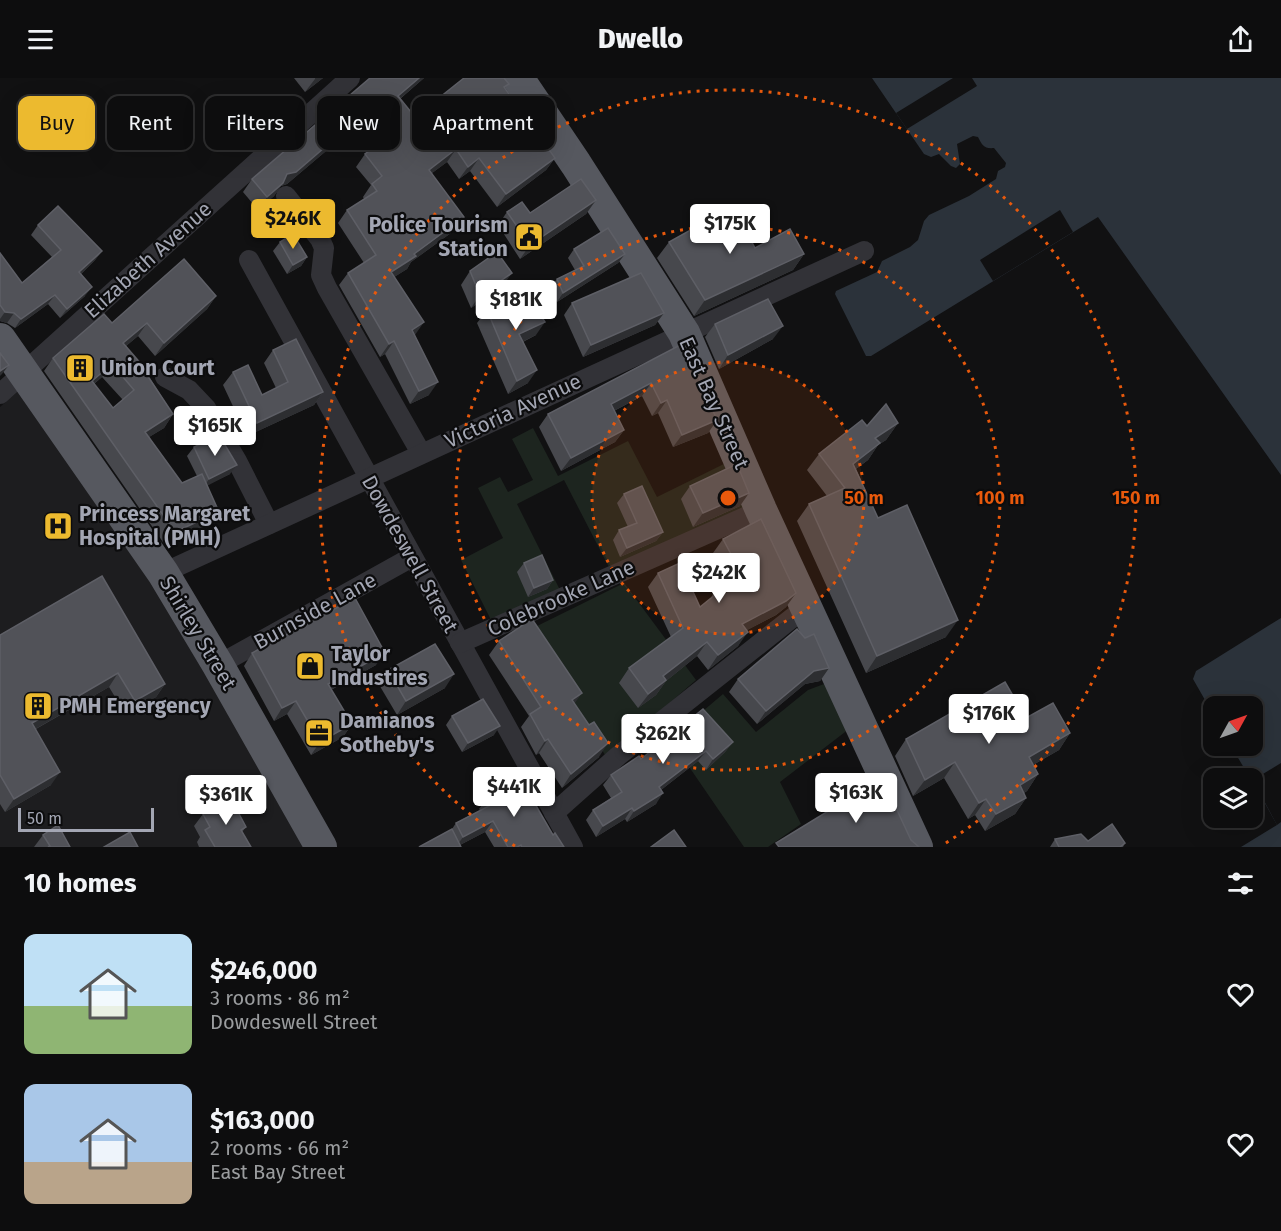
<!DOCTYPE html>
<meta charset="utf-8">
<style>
body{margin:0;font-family:"Fira Sans",sans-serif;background:#1b1b1c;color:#f1f3f6;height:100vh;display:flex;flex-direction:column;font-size:22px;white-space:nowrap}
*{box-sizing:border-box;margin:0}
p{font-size:20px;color:#9a9c9e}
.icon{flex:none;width:33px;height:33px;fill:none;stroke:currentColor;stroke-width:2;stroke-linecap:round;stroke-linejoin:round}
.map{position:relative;height:769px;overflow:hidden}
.drawer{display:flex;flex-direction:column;background:#0d0d0e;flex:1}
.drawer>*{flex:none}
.banner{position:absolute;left:18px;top:18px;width:600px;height:54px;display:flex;gap:12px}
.needle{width:39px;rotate:50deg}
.tools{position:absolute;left:1203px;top:618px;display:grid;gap:12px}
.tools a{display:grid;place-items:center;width:60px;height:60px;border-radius:12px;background:#0d0d0e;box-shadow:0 6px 24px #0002,0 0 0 2px #2d2d2e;font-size:30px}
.scale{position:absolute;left:18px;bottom:15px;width:136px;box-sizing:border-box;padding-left:6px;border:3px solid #a3a6b3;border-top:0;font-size:16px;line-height:21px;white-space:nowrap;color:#a3a6b3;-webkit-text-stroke:4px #0c0c0d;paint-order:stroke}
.price{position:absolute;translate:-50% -51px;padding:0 14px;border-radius:6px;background:#fff;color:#222;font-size:20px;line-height:39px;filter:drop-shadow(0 2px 3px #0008)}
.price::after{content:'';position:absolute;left:50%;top:36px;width:18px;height:14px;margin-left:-9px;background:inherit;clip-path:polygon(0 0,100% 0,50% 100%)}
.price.current{background:#ecba2f;color:#111}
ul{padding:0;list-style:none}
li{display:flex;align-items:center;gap:18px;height:150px;padding:0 24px}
li span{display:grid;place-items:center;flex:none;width:168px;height:120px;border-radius:12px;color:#555}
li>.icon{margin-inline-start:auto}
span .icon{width:72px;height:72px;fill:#fffc;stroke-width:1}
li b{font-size:26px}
h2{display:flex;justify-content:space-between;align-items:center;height:72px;padding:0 24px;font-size:26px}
.pill{padding:0 21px;border-radius:12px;background:#0d0d0e;box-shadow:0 6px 24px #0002,0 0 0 2px #2d2d2e;font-size:21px;line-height:54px}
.pill.current{background:#ecba2f;color:#111}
header{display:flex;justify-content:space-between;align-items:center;height:78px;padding:0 24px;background:#0d0d0e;font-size:27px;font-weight:800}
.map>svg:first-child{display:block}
.built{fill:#1d1d1f}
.green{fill:#1d251f}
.water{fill:#2b323a}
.pier{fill:#111112}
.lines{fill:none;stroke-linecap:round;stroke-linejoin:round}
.minor{stroke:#323237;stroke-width:20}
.trunk{stroke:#56585f;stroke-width:32}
.wall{fill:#47484d;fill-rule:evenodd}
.shaded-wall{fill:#2d2e31}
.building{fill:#515258;stroke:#5e5f66;stroke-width:1.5;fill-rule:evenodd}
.ring{fill:none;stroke:#e8590c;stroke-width:3;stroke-dasharray:3 6}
.labels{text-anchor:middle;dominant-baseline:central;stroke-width:4.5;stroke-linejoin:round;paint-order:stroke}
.poi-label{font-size:21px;font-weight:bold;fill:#a3a6b3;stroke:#0c0c0d;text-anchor:start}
.street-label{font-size:21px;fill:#a3a6b3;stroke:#0c0c0d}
.centre{fill:#e8590c;stroke:#0c0c0d;stroke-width:3}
.ring-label{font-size:18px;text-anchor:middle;font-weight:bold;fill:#e8590c;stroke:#0c0c0d;stroke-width:4.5;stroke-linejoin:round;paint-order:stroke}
</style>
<header><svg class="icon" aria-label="menu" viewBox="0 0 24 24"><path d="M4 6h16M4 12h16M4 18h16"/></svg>Dwello<svg class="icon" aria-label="share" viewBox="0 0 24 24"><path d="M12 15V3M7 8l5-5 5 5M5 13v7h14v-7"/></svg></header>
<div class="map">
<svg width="1281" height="769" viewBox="0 0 1281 769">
<rect width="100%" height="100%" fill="#111112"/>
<path class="built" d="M23,309L197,566L305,769H0V329Z"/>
<g class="green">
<path d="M533,350L558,398L628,363L657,419L732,382L751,427L612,495L564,402L517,426L560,512L493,546L461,482L503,460L478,410L500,399L508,414L533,402L512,361Z"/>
<path d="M624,505L696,602L645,646L605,677L531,551Z"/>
<path d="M824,606L849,651L780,704L801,746L768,769H744L670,661L723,616L756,654L808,612Z"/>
</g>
<g class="water">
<path d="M872,0H1281V397L1098,139L871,278H866L835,216L836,213L877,194L882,183L910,169L918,162L924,143L929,137L969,118L996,101L998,93L1005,89L1006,85L994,70C984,71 982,67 978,59L973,58L957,66L960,86L956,90L951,88L939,76L931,79L924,76Z"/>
<path d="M1281,540V769H1241L1277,747L1253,704L1252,700H1250L1231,668H1252V628H1214L1213,636L1193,601L1196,593Z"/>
</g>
<g class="pier">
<path d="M953,0H972L977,8L907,51L896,35Z"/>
<path d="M1060,132L1073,154L993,203L980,182Z"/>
<path d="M1281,685V744L1277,747L1253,702Z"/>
</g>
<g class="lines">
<g class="minor">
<path d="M286,118L320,161L324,170L321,197L327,210L421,375"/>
<path d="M249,182L573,769"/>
<path d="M165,299L189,312L206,330L237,383L269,446"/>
<path d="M0,316L350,0"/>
<path d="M163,495L864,173"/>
<path d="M460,565L761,432"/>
<path d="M218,587L412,479"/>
<path d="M554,735L618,678L806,529"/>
</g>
<g class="trunk">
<path d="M518,0L576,86L684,255L761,432L917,769"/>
<path d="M0,261L163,495L218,587L321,769"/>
</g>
</g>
<g class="wall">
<path d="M294,0H323L305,14Z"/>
<path d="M370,0H424L400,21L415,39L505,11L555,80L546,92L497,129L470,93L459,101L447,84L432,95L455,152L411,184L407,191L394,199L414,257L429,317L410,326L385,276L380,279L339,207L348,195L364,185L338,145L347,132L364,121L363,119L371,107L356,89L365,76L376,69L358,46L287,106L281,108L274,118L258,132L243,114L252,101Z"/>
<path d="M596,122L586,136L520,181L498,147L507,134L530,135Z"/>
<path d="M38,147L102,173L95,182L81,196L85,218L60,240L48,226L15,250L7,245L0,243V175L22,205L52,179L31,157Z"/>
<path d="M699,154L755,170L804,176L793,192L694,238L657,180L669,164Z"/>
<path d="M280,164L307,179L301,188L287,196L273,173Z"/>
<path d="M574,171L625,176L618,185L557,224L550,210L557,201L575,192L568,180Z"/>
<path d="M470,193L502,209L471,230L461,207Z"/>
<path d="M216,218L207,231L155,278L138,258L126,268L148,297L173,336L164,350L149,359L182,405L197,398L187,378L194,369L230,396L207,407L210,447L165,467L44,293L53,280L112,245ZM102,299L123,322L113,330L94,306Z"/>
<path d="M572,225L664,235L655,247L583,279L564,237Z"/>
<path d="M487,232L536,257L523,264L528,305L508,316L477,245Z"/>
<path d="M715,246L773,261L719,291L705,259Z"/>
<path d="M684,265L717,342L708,355L673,369L658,335L652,338L642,318L614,333L624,352L615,364L561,393L539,349L548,336Z"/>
<path d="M273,272L323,314L314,327L247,358L223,307L233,294L262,317L276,310L264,285Z"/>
<path d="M898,345L886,362L878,367L868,382L856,391L878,440L946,559L866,595L797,443L809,426L827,418L807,392L819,376Z"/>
<path d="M690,408L740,428L693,449L681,421Z"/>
<path d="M624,416L663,454L656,463L620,479L613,462L619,452L628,449L617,425Z"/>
<path d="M723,461L796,515L786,529L776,537L747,552L738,568L708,592L697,578L666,603L656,617L638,630L619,605L629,590L671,559L648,509L658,495L700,529L711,520L723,494L713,475Z"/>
<path d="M524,485L553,502L547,511L528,519L517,494Z"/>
<path d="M0,557L165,606L156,619L126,637L109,609L36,651L51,707L5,734L0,726Z"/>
<path d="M499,563L574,625L599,679L562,710L539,675L536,677L521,649L529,638L489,577Z"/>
<path d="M252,575L376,587L331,612L352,646L343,659L311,677L287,636L274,643L244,588Z"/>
<path d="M829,590L820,603L805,606L757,646L729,614L738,601Z"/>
<path d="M388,592L445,610L397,637L378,605Z"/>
<path d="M452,638L494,657L462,674L446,647Z"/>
<path d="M1026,640L1070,655L1059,672L1033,687L1038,696L1027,713L1024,715L1026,720L1015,736L985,753L975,737L968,741L944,700L913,718L895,678L906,661Z"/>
<path d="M733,664L725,674L706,692L698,683L661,712L656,726L627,744L625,741L596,759L586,742L593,732L611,720L603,707L611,697L641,681Z"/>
<path d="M536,717L532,722L553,757L564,769H494L485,754L460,767L452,751L456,745L480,732L479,731L487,720Z"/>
<path d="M203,736L246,749L242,754L251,769H199L197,764L200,759L194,748Z"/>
<path d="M43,757L70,769H34Z"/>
<path d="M1055,761L1088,763L1125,765L1123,769H1050Z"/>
</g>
<g class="shaded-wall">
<path d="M315,0H323L305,14L315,1Z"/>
<path d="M419,0H424L389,30L398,18Z"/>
<path d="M367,33L358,46L287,106L281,108L274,118L258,132L267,119L287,96Z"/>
<path d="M456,71L447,84L420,104L429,92Z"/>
<path d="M479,80L470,93L459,101L468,89Z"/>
<path d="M555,80L546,92L497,129L506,116Z"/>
<path d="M596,122L586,136L520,181L530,167Z"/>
<path d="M464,139L455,152L411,184L407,191L382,207L391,194Z"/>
<path d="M102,173L95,182L73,204L79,194Z"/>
<path d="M625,176L618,185L557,224L563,215Z"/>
<path d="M804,176L793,192L694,238L705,222Z"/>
<path d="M307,179L301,188L287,196L293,187Z"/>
<path d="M512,195L502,209L471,230L480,217Z"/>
<path d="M92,209L85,218L60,240L67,231Z"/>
<path d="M55,217L48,226L15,250L21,241Z"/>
<path d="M216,218L207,231L155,278L164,265Z"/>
<path d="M5,234L14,235L7,245L0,243V241Z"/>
<path d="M664,235L655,247L583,279L591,267Z"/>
<path d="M424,244L415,257L403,265L412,252Z"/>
<path d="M545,244L536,257L510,270L519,256Z"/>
<path d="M147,245L138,258L114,278L123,265Z"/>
<path d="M783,248L773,261L719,291L728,277Z"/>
<path d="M394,263L385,276L380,279L389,266Z"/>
<path d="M112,286L102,299L82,316L92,303Z"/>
<path d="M9,287L2,296L0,298V293Z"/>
<path d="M537,292L528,305L508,316L517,303Z"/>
<path d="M438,304L429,317L410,326L419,313Z"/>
<path d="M651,305L642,318L602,339L611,326Z"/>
<path d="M323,314L314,327L247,358L257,345Z"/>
<path d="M667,322L658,335L652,338L661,325Z"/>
<path d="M173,336L164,350L136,367L145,354Z"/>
<path d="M717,342L708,355L673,369L682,357Z"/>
<path d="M898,345L886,362L878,367L868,382L841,402L853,386L875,360Z"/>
<path d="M624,352L615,364L561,393L571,380Z"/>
<path d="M237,387L230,396L203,410L209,401Z"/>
<path d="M749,415L740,428L693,449L703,435Z"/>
<path d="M219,434L210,447L165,467L175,454Z"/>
<path d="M663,454L656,463L620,479L627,470Z"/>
<path d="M553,502L547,511L528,519L534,510Z"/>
<path d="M796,515L786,529L776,537L732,560L742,546Z"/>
<path d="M958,542L946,559L866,595L877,578Z"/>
<path d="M748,554L738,568L708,592L718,577Z"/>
<path d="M707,564L697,578L666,603L656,617L638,630L663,598Z"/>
<path d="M385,575L376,587L319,618L328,606Z"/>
<path d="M829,590L820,603L805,606L757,646L766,633L814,593Z"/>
<path d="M118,595L109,609L23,658L32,645Z"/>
<path d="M454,596L445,610L397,637L406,623Z"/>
<path d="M165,606L156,619L126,637L135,623Z"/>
<path d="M582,615L572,629V622Z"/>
<path d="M296,623L287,636L274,643L282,630Z"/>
<path d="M352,646L343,659L311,677L320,664Z"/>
<path d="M500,648L494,657L462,674L468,665Z"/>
<path d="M1070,655L1059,672L1017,696L1029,679Z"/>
<path d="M548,661L539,675L536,677L545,663Z"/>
<path d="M733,664L725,674L706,692L713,681Z"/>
<path d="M608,665L599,679L562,710L571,696Z"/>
<path d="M706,673L698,683L652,719L659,709Z"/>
<path d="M955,684L944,700L913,718L925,702Z"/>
<path d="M60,694L51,707L5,734L14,721Z"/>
<path d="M1038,696L1027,713L1008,723L1020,707Z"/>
<path d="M663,715L656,726L627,744L634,733Z"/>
<path d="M1026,720L1015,736L985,753L996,736Z"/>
<path d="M986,721L975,737L968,741L979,725Z"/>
<path d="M632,730L625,741L596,759L603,748Z"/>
<path d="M493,743L485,754L456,769L463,759Z"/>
</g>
<g class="building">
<path d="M370,0H419L398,18L415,39L464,0H504L509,6L504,9L555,80L506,116L479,80L468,89L456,71L429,92L464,139L414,176L416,178L391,194L424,244L412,252L438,304L419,313L394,263L389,266L348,195L376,177L347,132L377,113L372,106L382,98L365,76L387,60L367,33L296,94L287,96L283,105L267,119L252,101Z"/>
<path d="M581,101L596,122L530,167L507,134L522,124L530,135Z"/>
<path d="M58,128L102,173L79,194L92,209L67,231L55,217L21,241L14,235L5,234L0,227V175L22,205L61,172L38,147Z"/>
<path d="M736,134L755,170L790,151L804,176L705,222L669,164L696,149L699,154Z"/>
<path d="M608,150L625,176L563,215L557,201L584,188L574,171Z"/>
<path d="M293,156L307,179L293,187L280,164Z"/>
<path d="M497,174L512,195L480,217L470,193Z"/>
<path d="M184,181L216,218L164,265L147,245L123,265L149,295L147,297L173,336L145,354L182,405L202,396L219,434L175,454L53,280L104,236L112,245ZM112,286L134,312L113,330L92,303Z"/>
<path d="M641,195L664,235L591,267L572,225Z"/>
<path d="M525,214L545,244L519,256L537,292L517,303L487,232Z"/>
<path d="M768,221L783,248L728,277L715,246Z"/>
<path d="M296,261L323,314L257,345L233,294L248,287L262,317L288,304L273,272Z"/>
<path d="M684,265L717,342L682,357L667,322L661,325L651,305L611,326L624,352L571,380L548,336Z"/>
<path d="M0,275L9,287L0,293Z"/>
<path d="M886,326L898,345L875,360L880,365L853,386L878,440L907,427L958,542L877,578L809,426L845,410L819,376L862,342L867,348Z"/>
<path d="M219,357L237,387L209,401L194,369Z"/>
<path d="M737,386L749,415L703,435L690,408Z"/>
<path d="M642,408L663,454L627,470L619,452L637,445L624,416Z"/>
<path d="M761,441L796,515L786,523L742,546L748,554L718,577L707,564L663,598L666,602L648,616L629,590L683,550L658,495L680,485L700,529L716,516L733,480L723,461Z"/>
<path d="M542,477L553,502L534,510L524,485Z"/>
<path d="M102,498L165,606L135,623L118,595L32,645L60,694L14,721L0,697V557Z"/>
<path d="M355,520L385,575L328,606L352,646L320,664L296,623L282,630L252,575Z"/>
<path d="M532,541L582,615L572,622L589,647L594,644L608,665L571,696L548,661L545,663L530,636L541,629L499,563Z"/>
<path d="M797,551L805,560L814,556L829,590L814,593L766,633L738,601Z"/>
<path d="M435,566L454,596L406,623L388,592Z"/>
<path d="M1005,604L1026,640L1053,625L1070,655L1029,679L1038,696L1020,707L1026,720L996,736L986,721L979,725L955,684L925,702L906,661Z"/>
<path d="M483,621L500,648L468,665L452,638Z"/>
<path d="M703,631L733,664L713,681L706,673L659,709L663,715L634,733L632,730L603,748L593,732L622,714L611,697L639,678L641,681Z"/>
<path d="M524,698L536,717L531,719L553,757L555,755L564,769H522L521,767L517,769H508L493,743L463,759L456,745L491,727L487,720Z"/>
<path d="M882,700L911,762L919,769H779L776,765Z"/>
<path d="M230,719L246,749L241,752L251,769H215L205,752L210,749L203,736Z"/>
<path d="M1112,746L1125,765L1120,769H1059L1055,761L1081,756L1088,763Z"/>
<path d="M58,747L70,769H48L50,768L43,757Z"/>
<path d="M452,751L461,769H419Z"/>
<path d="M674,752L686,769H651Z"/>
<path d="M130,754L138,769H104Z"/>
</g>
<circle cx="728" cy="420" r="136" fill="#e8590c" fill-opacity=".12"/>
<g class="ring">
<circle cx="728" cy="420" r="136"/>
<circle cx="728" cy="420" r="272"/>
<path d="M515 768A408 408 0 1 1 941 768"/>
</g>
<defs>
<g id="civic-square" transform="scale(1.5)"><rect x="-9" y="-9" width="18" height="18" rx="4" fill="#ecba2f" stroke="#0c0c0d"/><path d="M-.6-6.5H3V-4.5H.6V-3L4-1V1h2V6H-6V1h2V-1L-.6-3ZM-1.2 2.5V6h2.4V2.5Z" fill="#111"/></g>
<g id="building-square" transform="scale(1.5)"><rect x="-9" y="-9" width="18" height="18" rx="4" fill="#ecba2f" stroke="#0c0c0d"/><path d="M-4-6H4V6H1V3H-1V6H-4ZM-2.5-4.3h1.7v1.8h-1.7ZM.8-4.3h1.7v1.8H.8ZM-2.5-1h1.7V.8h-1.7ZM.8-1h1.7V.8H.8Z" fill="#111"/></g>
<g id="hospital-square" transform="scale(1.5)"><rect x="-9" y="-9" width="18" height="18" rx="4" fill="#ecba2f" stroke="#0c0c0d"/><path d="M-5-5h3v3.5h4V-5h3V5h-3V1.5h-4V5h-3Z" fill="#111"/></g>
<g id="shop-square" transform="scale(1.5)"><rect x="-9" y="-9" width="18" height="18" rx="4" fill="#ecba2f" stroke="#0c0c0d"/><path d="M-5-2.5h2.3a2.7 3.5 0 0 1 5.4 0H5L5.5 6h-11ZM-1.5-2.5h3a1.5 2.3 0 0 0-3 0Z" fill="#111"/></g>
<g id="office-square" transform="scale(1.5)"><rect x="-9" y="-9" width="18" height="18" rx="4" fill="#ecba2f" stroke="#0c0c0d"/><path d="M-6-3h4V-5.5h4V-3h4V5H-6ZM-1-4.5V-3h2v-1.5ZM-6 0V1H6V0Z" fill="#111"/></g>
</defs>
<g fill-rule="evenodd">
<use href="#civic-square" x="529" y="159"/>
<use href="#building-square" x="80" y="290"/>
<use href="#hospital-square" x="58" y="448"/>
<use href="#shop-square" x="310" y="588"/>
<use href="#building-square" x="38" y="628"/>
<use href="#office-square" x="319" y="655"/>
</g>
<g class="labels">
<g class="poi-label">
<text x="508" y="147" text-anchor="end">Police Tourism<tspan x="508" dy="24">Station</tspan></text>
<text x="101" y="290">Union Court</text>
<text x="79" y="436">Princess Margaret<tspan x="79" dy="24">Hospital (PMH)</tspan></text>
<text x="331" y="576">Taylor<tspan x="331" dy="24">Industires</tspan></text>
<text x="59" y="628">PMH Emergency</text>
<text x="340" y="643">Damianos<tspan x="340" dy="24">Sotheby's</tspan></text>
</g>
<g class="street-label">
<text transform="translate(148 182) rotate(-42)">Elizabeth Avenue</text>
<text transform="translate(714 325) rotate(66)">East Bay Street</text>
<text transform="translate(513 333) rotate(-25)">Victoria Avenue</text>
<text transform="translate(410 476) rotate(61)">Dowdeswell Street</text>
<text transform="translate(561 520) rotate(-24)">Colebrooke Lane</text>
<text transform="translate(315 533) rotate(-29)">Burnside Lane</text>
<text transform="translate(198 555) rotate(59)">Shirley Street</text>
</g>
</g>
<circle cx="728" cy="420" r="9" class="centre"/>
<g class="ring-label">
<text x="864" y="426">50 m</text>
<text x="1000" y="426">100 m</text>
<text x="1136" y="426">150 m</text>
</g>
</svg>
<div class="tools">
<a><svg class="needle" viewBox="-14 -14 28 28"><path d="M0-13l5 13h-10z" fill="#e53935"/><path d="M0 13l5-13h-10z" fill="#9a9c9e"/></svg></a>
<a><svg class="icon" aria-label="layers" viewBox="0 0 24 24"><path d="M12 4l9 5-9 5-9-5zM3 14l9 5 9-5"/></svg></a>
</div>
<div class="scale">50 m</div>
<b class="price current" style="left:293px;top:172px">$246K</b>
<b class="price" style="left:730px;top:177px">$175K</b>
<b class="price" style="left:516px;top:253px">$181K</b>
<b class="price" style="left:215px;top:379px">$165K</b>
<b class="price" style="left:719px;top:526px">$242K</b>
<b class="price" style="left:989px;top:667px">$176K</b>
<b class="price" style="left:663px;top:687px">$262K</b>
<b class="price" style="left:514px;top:740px">$441K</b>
<b class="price" style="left:856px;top:746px">$163K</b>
<b class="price" style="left:226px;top:748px">$361K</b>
<div class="banner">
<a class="pill current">Buy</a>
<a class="pill">Rent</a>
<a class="pill">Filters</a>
<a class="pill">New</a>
<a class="pill">Apartment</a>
</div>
</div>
<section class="drawer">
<h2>10 homes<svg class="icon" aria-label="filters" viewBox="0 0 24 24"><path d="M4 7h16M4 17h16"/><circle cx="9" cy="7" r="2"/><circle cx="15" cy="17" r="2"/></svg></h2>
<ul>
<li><span style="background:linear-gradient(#bfe0f5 60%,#8fb573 0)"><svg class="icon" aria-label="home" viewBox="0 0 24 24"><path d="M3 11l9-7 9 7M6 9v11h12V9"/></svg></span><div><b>$246,000</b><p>3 rooms · 86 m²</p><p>Dowdeswell Street</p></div><svg class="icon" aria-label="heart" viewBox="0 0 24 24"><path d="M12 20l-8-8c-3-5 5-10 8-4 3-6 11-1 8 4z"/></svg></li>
<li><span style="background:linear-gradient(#a9c7e8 65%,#b9a48a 0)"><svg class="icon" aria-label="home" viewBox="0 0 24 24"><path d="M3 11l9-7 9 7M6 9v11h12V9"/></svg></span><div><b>$163,000</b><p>2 rooms · 66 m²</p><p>East Bay Street</p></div><svg class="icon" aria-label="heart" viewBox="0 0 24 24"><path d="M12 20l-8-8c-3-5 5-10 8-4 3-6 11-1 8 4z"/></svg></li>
</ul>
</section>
